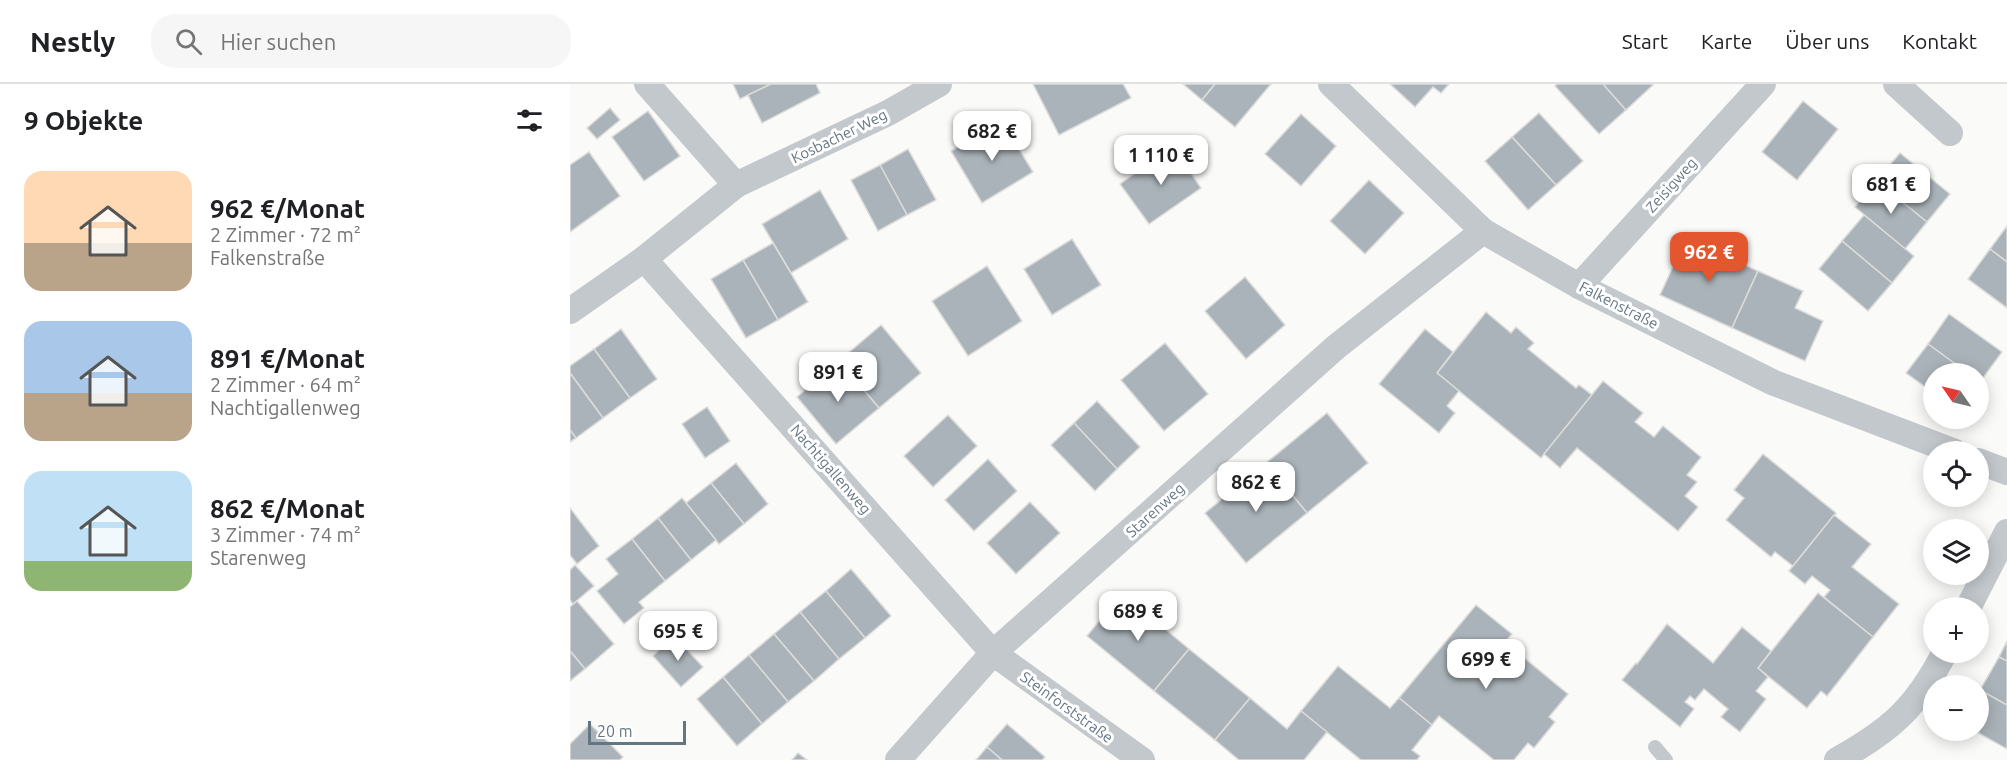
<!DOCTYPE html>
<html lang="de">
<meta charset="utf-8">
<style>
body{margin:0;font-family:Ubuntu,sans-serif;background:#f6f6f6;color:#202124;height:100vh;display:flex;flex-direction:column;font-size:22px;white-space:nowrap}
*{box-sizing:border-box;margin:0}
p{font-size:20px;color:#757577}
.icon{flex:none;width:33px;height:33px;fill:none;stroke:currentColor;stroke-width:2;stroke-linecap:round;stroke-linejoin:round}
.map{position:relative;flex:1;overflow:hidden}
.side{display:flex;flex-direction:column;background:#fff;width:570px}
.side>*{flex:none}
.needle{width:39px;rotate:304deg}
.controls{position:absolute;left:1353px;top:279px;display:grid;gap:12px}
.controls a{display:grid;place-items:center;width:66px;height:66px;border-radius:50%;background:#fff;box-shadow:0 3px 15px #0003;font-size:30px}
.scale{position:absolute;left:18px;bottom:15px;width:98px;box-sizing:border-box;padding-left:6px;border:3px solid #657683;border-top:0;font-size:16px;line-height:21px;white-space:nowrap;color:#657683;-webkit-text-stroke:4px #fff;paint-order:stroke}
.price{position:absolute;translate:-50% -51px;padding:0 14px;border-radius:12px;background:#fff;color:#222;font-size:20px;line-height:39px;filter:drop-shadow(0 2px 3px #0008)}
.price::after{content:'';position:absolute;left:50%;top:36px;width:18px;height:14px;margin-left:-9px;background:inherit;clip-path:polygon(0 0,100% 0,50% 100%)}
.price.on{background:#e4572e;color:#fff}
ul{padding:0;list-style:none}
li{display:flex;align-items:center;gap:18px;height:150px;padding:0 24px}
li span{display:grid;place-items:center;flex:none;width:168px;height:120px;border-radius:18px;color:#555}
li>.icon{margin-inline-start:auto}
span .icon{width:72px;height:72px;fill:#fffc;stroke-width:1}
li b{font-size:26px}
h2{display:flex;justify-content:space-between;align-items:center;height:72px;padding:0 24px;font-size:26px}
header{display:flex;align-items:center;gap:36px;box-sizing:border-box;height:84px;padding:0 30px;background:#fff;border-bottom:2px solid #e0e0e0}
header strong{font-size:28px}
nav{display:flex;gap:33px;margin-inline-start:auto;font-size:21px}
.search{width:420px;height:54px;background:#f6f6f6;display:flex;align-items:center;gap:15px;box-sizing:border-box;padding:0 21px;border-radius:24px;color:#757577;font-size:22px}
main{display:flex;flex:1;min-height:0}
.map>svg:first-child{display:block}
.building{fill:#aab3b9;stroke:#dcdcda;stroke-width:1.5}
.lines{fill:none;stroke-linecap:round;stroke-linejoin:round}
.lane{stroke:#c3c8cc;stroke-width:14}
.street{stroke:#c3c8cc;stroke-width:26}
.labels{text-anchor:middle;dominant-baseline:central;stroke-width:6;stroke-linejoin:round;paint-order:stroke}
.street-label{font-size:15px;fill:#657683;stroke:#fff}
</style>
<header>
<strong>Nestly</strong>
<div class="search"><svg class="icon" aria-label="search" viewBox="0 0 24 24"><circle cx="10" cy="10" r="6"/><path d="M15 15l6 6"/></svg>Hier suchen</div>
<nav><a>Start</a><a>Karte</a><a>Über uns</a><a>Kontakt</a></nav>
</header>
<main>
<section class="side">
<h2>9 Objekte<svg class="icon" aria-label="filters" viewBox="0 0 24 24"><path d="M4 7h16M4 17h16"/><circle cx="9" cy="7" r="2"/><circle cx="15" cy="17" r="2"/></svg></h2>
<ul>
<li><span style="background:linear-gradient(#ffd9b3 60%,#b9a48a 0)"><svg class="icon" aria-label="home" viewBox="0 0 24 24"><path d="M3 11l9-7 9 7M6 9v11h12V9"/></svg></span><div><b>962 €/Monat</b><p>2 Zimmer · 72 m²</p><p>Falkenstraße</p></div></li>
<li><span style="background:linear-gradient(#a9c7e8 60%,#b9a48a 0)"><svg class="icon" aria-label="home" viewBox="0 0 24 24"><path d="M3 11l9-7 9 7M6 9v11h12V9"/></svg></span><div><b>891 €/Monat</b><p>2 Zimmer · 64 m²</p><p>Nachtigallenweg</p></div></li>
<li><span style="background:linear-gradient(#bfe0f5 75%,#8fb573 0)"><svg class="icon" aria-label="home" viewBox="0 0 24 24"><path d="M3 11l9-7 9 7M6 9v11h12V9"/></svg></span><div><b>862 €/Monat</b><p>3 Zimmer · 74 m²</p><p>Starenweg</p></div></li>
</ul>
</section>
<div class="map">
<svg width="1437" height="676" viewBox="0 0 1437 676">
<rect width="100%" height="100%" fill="#fafaf8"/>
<g class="building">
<path d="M163,0H201L170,15Z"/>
<path d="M201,0H246L250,9L192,39L178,11Z"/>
<path d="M463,0H553L561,14L489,51Z"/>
<path d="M613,0H645L632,16Z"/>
<path d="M645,0H701L665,43L632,16Z"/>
<path d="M820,0H879L871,9L863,3L845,23Z"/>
<path d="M987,0H1033L1056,26L1029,50L985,2Z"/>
<path d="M1033,0H1082L1083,1L1056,26Z"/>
<path d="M1233,17L1268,45L1227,96L1192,68Z"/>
<path d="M40,24L50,36L27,55L17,44Z"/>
<path d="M78,27L110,72L74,97L42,53Z"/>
<path d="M969,29L1013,77L986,101L942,53Z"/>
<path d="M731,30L766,62L731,102L695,70Z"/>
<path d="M432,37L463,88L412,119L381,67Z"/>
<path d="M942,53L986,101L958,126L915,77Z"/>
<path d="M603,63L631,104L579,140L550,100Z"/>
<path d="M338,65L366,116L337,131L310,81Z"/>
<path d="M19,68L50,112L0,148V81Z"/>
<path d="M1330,69L1380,110L1357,138L1306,97Z"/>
<path d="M310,81L337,131L308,147L281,96Z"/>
<path d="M799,96L834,129L795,170L760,137Z"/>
<path d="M1306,97L1357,138L1335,165L1285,123Z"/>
<path d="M250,106L278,155L221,189L192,140Z"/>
<path d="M1294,131L1344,172L1322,199L1272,157Z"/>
<path d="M1437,142V178L1420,165Z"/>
<path d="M1116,154L1188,187L1162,244L1090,211Z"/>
<path d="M502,155L531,201L482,231L454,185Z"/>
<path d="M1272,157L1322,199L1298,227L1249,185Z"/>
<path d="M203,159L238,218L208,236L173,176Z"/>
<path d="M1420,165L1437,178V224L1398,195Z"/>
<path d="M173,176L208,236L176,254L141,195Z"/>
<path d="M417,182L452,237L398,272L362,217Z"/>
<path d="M1188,187L1233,207L1225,224L1253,237L1235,277L1162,244Z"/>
<path d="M675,193L715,241L676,275L635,227Z"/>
<path d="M916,228L941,249L946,243L964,259L958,265L1006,304L1009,301L1022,311L971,374L867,289Z"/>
<path d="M1379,230L1432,268L1410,298L1408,296V290H1399L1358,260Z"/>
<path d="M311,241L351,289L309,324L269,277Z"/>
<path d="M51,245L87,295L60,314L24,265Z"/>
<path d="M855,245L883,268L867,289L889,307L877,322L885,329L869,349L809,300Z"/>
<path d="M595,259L638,310L594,347L551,296Z"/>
<path d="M1358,260L1399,290H1364V309L1336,289Z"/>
<path d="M24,265L60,314L33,334L0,289V282Z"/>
<path d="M269,277L309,324L266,360L227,313Z"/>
<path d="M0,289L33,334L6,354L0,346Z"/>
<path d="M1033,297L1073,329L1065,338L1084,353L1093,342L1131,373L1117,391L1127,398L1115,412L1128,423L1108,447L1007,364L990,384L974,370Z"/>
<path d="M527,317L570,363L547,385L504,339Z"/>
<path d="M137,323L160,357L135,374L112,340Z"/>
<path d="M757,329L798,379L737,429L696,379Z"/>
<path d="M378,331L407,362L363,403L334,372Z"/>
<path d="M504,339L547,385L525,407L481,361Z"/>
<path d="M0,346L6,354L0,358Z"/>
<path d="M1193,370L1266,429L1223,482L1205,468L1201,473L1156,436L1174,414L1164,406Z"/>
<path d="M418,375L447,407L404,447L375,416Z"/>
<path d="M166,379L198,420L174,440L141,399Z"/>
<path d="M696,379L737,429L676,479L635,429Z"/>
<path d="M141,399L174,440L149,460L116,419Z"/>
<path d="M112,414L146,456L121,476L88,434Z"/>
<path d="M460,418L490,449L446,490L417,459Z"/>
<path d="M0,424L29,462L7,480L0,471Z"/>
<path d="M1264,431L1301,460L1282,483L1329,520L1303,553L1254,513L1260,506L1242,492L1235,500L1219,487Z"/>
<path d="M88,434L121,476L95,497L62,455Z"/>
<path d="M62,455L95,497L69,518L74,524L54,540L27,507L48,490L36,475Z"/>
<path d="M5,481L24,502L3,520L0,516V486Z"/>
<path d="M281,485L321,532L295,554L256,507Z"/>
<path d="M256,507L295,554L269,575L230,528Z"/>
<path d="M552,509L619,565L584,607L517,552Z"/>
<path d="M1248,509L1303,553L1257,612L1251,607L1237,624L1188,584Z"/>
<path d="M7,517L44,560L15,585L0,567V523Z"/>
<path d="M906,521L942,550L935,558L998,610L979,633L985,638L964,664L958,659L944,676H924L869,632L862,641L829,614Z"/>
<path d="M230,528L269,575L244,597L204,550Z"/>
<path d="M1097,540L1143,579L1172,543L1201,567L1188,584L1198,593L1186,607L1196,615L1170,648L1151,633L1158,625L1134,605L1125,616L1120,612L1115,618L1124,625L1110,643L1052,596L1066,579L1067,580Z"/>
<path d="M204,550L244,597L218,618L179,571Z"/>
<path d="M104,552L133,583L111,603L83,572Z"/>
<path d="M1437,557V577L1429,573Z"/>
<path d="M619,565L680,614L645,656L584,607Z"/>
<path d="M0,567L15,585L0,597Z"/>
<path d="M179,571L218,618L192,640L153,593Z"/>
<path d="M1429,573L1437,577V621L1410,606Z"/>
<path d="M768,582L820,624L829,614L862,641L842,666L850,672L847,676H791L731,627Z"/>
<path d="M153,593L192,640L167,662L127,615Z"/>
<path d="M1410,606L1437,621V665L1403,646H1408Z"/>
<path d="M680,614L717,645L731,627L757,648L734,676H669L645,656Z"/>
<path d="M20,640L53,673L50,676H0V660Z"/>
<path d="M437,640L475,673L472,676H432L417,663Z"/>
<path d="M417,663L432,676H406Z"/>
<path d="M228,669L237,676H222Z"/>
</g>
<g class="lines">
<path class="lane" d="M1085,663L1096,676"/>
<g class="street">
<path d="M77,0L166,101"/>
<path d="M761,0L913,147L1009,202L1202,298L1385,368"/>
<path d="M1326,0L1380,49"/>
<path d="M74,175L423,569L572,676"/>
<path d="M1009,202L1193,0"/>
<path d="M0,227L74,175L166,101L318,29L369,0"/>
<path d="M1408,377L1437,388"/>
<path d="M1398,524L1437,448"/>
<path d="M328,676L423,569L766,263L913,147"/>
<path d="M1267,676C1321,646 1346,624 1375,568"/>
</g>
</g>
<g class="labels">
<g class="street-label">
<text transform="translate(269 52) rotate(-26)">Kosbacher Weg</text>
<text transform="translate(1101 101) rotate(-48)">Zeisigweg</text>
<text transform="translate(1049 221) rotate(27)">Falkenstraße</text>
<text transform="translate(261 385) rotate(49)">Nachtigallenweg</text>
<text transform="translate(585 426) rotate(-42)">Starenweg</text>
<text transform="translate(497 623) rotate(36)">Steinforststraße</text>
</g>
</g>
</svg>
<div class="controls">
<a><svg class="needle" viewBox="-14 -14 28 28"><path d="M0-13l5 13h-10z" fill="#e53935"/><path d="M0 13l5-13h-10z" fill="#757577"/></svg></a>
<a><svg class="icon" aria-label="locate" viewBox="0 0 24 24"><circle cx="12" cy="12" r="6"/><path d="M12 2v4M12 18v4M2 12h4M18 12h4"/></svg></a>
<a><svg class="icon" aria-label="layers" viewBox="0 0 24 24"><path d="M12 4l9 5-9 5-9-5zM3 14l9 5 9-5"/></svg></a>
<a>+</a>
<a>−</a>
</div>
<div class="scale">20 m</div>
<b class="price" style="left:422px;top:78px">682 €</b>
<b class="price" style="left:591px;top:102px">1 110 €</b>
<b class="price" style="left:1321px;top:131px">681 €</b>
<b class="price on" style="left:1139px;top:199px">962 €</b>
<b class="price" style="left:268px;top:319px">891 €</b>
<b class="price" style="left:686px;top:429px">862 €</b>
<b class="price" style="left:568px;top:558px">689 €</b>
<b class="price" style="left:108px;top:578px">695 €</b>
<b class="price" style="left:916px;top:606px">699 €</b>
</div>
</main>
